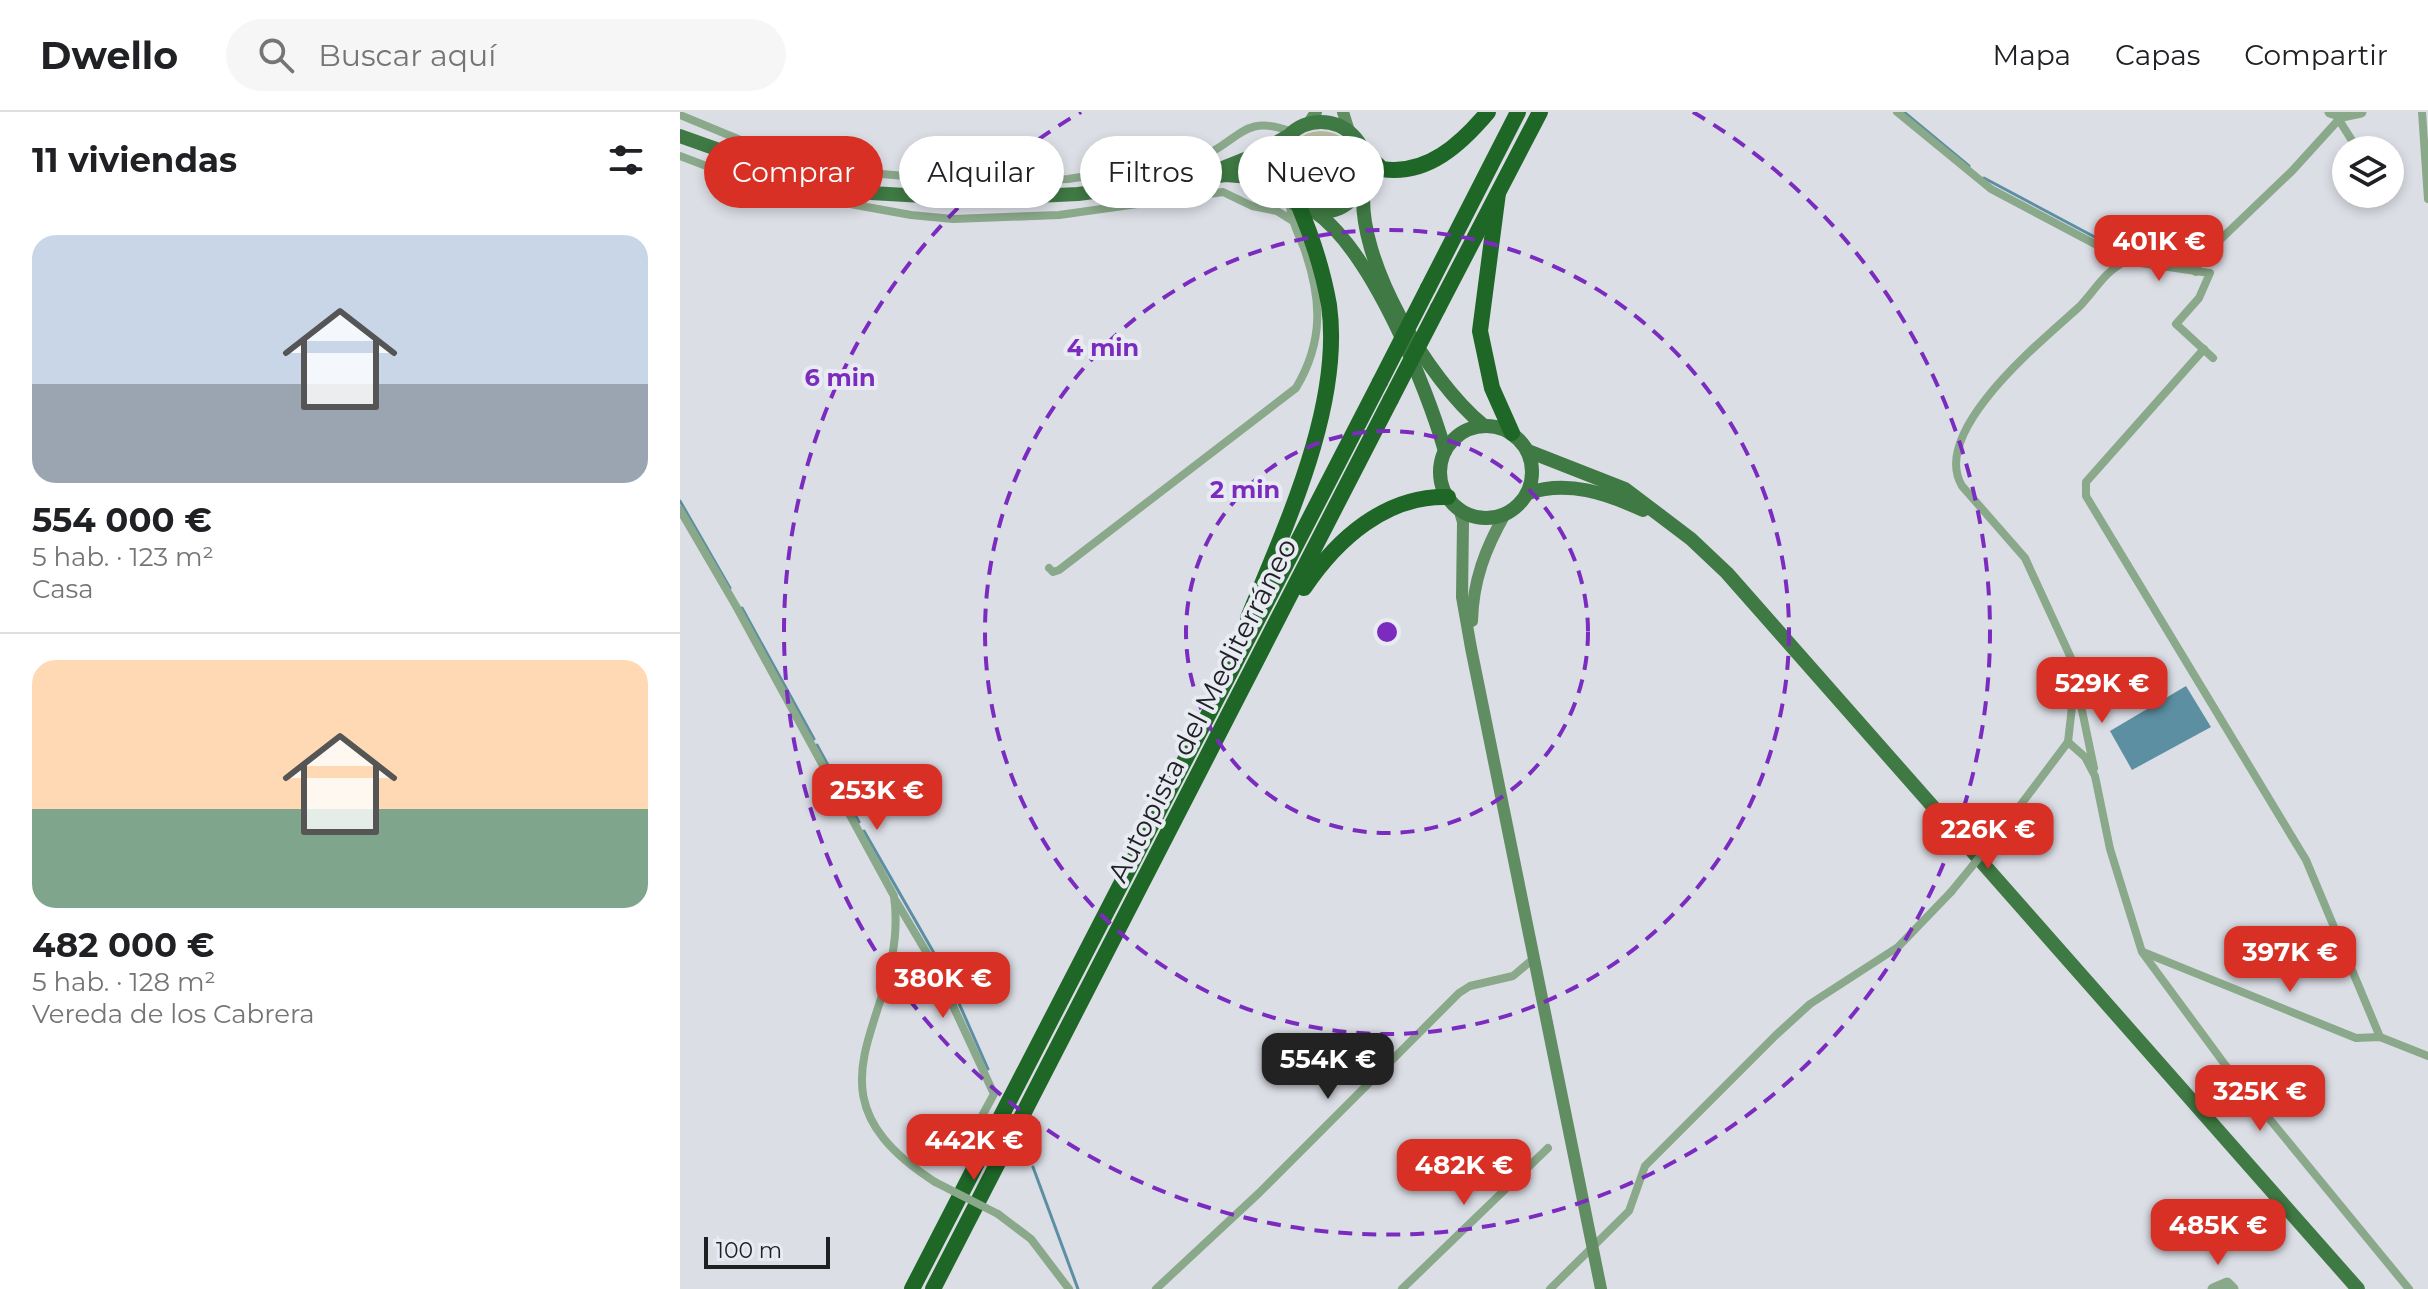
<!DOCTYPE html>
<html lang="es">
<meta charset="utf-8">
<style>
body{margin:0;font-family:Montserrat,sans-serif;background:#f6f6f6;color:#202124;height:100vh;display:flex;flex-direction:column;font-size:30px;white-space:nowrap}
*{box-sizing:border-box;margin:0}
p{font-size:26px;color:#757577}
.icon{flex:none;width:44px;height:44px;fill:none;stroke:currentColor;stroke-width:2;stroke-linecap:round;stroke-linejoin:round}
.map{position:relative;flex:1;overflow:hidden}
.side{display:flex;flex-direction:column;background:#fff;width:680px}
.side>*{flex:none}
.banner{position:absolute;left:24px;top:24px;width:760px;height:72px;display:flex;gap:16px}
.tools{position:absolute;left:1652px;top:24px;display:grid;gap:16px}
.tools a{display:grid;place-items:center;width:72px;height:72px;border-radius:50%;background:#fff;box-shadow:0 4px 12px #0003;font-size:40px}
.scale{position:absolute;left:24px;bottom:20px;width:126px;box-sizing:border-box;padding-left:8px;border:4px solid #1f2023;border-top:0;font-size:22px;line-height:28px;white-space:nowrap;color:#1f2023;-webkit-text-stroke:6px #e9ebf3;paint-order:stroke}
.price{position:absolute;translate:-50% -68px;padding:0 18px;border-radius:16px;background:#d93025;color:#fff;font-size:26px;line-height:52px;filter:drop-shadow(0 2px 4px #0008)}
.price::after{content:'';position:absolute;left:50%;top:48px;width:24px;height:18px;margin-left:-12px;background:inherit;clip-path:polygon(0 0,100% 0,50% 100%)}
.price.current{background:#222;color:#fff}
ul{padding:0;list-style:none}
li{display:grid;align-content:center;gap:16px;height:424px;padding:0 32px}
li+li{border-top:2px solid #e0e0e0}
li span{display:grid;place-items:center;height:248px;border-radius:24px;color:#555}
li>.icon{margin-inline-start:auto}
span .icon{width:144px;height:144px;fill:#fffc;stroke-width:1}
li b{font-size:34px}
h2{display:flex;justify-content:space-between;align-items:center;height:96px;padding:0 32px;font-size:34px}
.pill{padding:0 28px;border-radius:36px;background:#fff;box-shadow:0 4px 12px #0003;font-size:28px;line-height:72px}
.pill.current{background:#d93025;color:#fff}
header{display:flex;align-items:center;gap:48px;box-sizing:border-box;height:112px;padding:0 40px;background:#fff;border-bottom:2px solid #e0e0e0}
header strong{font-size:38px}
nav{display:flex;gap:44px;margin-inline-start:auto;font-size:28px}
.search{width:560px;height:72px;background:#f6f6f6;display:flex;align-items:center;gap:20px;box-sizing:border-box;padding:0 28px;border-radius:44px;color:#757577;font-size:30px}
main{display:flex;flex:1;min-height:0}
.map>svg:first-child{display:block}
.green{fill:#b6bba0}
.water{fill:#5c8fa2}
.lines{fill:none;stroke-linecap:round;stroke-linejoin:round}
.stream{stroke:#5c8fa2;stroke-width:3}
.minor{stroke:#8aa88a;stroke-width:8}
.tertiary{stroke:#8aa88a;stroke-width:11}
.secondary{stroke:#608d61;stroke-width:12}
.primary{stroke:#3f7943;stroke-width:14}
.motorway{stroke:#1f6727;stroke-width:16}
.minor-bridge{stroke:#8aa88a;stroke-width:8}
.motorway-bridge{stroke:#1f6727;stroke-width:16}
.ring{fill:none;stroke:#7b2cbf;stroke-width:4;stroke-dasharray:14 10}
.labels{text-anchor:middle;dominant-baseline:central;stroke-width:8;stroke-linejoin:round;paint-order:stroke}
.street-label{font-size:28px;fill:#1f2023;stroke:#e9ebf3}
.centre{fill:#7b2cbf;stroke:#e9ebf3;stroke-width:4}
.ring-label{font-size:24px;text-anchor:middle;font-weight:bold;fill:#7b2cbf;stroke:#e9ebf3;stroke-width:8;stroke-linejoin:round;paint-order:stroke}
</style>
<header>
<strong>Dwello</strong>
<div class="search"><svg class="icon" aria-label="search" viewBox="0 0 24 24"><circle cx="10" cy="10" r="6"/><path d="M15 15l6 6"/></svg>Buscar aquí</div>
<nav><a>Mapa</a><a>Capas</a><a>Compartir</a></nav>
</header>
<main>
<section class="side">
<h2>11 viviendas<svg class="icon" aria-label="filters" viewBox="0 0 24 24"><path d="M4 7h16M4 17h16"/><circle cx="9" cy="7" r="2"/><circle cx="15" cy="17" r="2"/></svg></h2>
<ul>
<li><span style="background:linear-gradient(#c9d6e8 60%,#9aa5b1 0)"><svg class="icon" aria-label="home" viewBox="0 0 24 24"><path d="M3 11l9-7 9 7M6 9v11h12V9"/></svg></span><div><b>554 000 €</b><p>5 hab. · 123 m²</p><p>Casa</p></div></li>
<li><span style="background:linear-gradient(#ffd9b3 60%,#7fa58c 0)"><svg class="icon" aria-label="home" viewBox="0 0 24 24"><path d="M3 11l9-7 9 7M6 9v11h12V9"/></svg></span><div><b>482 000 €</b><p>5 hab. · 128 m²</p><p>Vereda de los Cabrera</p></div></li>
</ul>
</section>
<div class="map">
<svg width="1748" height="1177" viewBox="0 0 1748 1177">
<rect width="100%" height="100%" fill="#dcdee6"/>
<circle class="green" cx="641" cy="56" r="37"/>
<path class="water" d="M1506,574L1531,615L1452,658L1430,619Z"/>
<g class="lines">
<g class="stream">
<path d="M1224,0L1289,54"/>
<path d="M1304,66L1441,139"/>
<path d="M0,389L50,476"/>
<path d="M62,496L134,627"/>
<path d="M137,633L179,710"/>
<path d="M184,719L266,862L308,957"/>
<path d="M353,1055L398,1177"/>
</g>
<g class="minor">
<path d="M1217,0L1311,77L1447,149L1530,161L1519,186L1496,212L1533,246"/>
<path d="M1742,0L1748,87"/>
<path d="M0,3L75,34L157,58L247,66L316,70L388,67L517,47C559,31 562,0 612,20"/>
<path d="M1659,8L1678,38"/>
<path d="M0,44L87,77L231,103L273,107L379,103L543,80L572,94L597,99L613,109"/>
<path d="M1516,160L1520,147L1612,59L1662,4"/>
<path d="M1524,237L1406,370V384L1626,748L1700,925"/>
<path d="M0,398L56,494L214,784C231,905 108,976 255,1070"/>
<path d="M369,456L373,460L379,458L616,276C644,229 642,187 624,136C619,123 611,109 610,94"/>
<path d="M1398,579L1414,656"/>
<path d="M1388,630L1405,645L1415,664L1430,737L1462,840L1546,954L1729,1177"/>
<path d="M1321,719L1388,630L1395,568L1391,546L1345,446L1282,374C1249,319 1363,228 1399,195C1414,180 1426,157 1447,149"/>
<path d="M216,789L254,853L314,982L286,1033"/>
<path d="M1463,840L1676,926L1700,925L1748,944"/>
<path d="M318,1102L351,1127L389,1177"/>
<path d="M476,1177L579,1081L779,881L790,874L833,864L853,847"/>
<path d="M722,1177L868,1036"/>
<path d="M870,1177L949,1099L965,1054L1096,923L1130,892L1218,835L1271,780"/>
</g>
<g class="tertiary">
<path d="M1650,0L1662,4L1681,0"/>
<path d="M1533,1177L1547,1171L1553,1177"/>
</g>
<g class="secondary">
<path d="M663,0L669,19"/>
<path d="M629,11L636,0"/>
<path d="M779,396L783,410L782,485L791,536L921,1177"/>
<path d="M792,509C793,469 805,437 825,402"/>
</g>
<g class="primary">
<circle cx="641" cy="55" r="45"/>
<path d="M0,24L107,62L191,81L295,87L398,82L546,63L570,65L603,79"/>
<path d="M535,59L575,43L606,25"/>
<path d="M684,74C674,146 749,269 803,313"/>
<path d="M634,99C691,138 746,273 765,339"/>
<circle cx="806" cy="360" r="46"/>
<path d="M848,339L945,377L1011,427L1047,461L1678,1177"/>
<path d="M848,381C888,368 926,381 963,398"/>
</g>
<g class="motorway">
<path d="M685,41L702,57C747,64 781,32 808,0"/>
<path d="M818,81L800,219L812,276L832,321"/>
<path d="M748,176L838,0"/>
<path d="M758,196L860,0"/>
<path d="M624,476C657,427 706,383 768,385"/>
<path d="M568,506C605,415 663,293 649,193C643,159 632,125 619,94"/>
<path d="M232,1177L700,270"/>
<path d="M253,1177L711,287"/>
</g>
<g class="minor-bridge">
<path d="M1271,780L1321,719"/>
<path d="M255,1070L318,1102"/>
</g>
<g class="motorway-bridge">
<path d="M700,270L748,176"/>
<path d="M711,287L758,196"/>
</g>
</g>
<g class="ring">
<circle cx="707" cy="520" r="201"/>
<circle cx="707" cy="520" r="402"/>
<path d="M1013 0A603 603 0 1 1 401 0"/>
</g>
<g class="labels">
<g class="street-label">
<text transform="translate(522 598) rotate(-63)">Autopista del Mediterráneo</text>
</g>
</g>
<circle cx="707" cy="520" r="12" class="centre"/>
<g class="ring-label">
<text x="423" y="244">4 min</text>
<text x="160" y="274">6 min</text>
<text x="565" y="386">2 min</text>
</g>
</svg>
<div class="tools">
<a><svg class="icon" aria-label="layers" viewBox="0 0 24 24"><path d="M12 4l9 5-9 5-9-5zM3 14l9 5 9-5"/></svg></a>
</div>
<div class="scale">100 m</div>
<b class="price" style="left:1479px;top:171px">401K €</b>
<b class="price" style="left:1422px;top:613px">529K €</b>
<b class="price" style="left:197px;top:720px">253K €</b>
<b class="price" style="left:1308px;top:759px">226K €</b>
<b class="price" style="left:1610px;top:882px">397K €</b>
<b class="price" style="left:263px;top:908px">380K €</b>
<b class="price current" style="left:648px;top:989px">554K €</b>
<b class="price" style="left:1580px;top:1021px">325K €</b>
<b class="price" style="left:294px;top:1070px">442K €</b>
<b class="price" style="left:784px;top:1095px">482K €</b>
<b class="price" style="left:1538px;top:1155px">485K €</b>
<div class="banner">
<a class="pill current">Comprar</a>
<a class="pill">Alquilar</a>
<a class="pill">Filtros</a>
<a class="pill">Nuevo</a>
</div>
</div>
</main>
